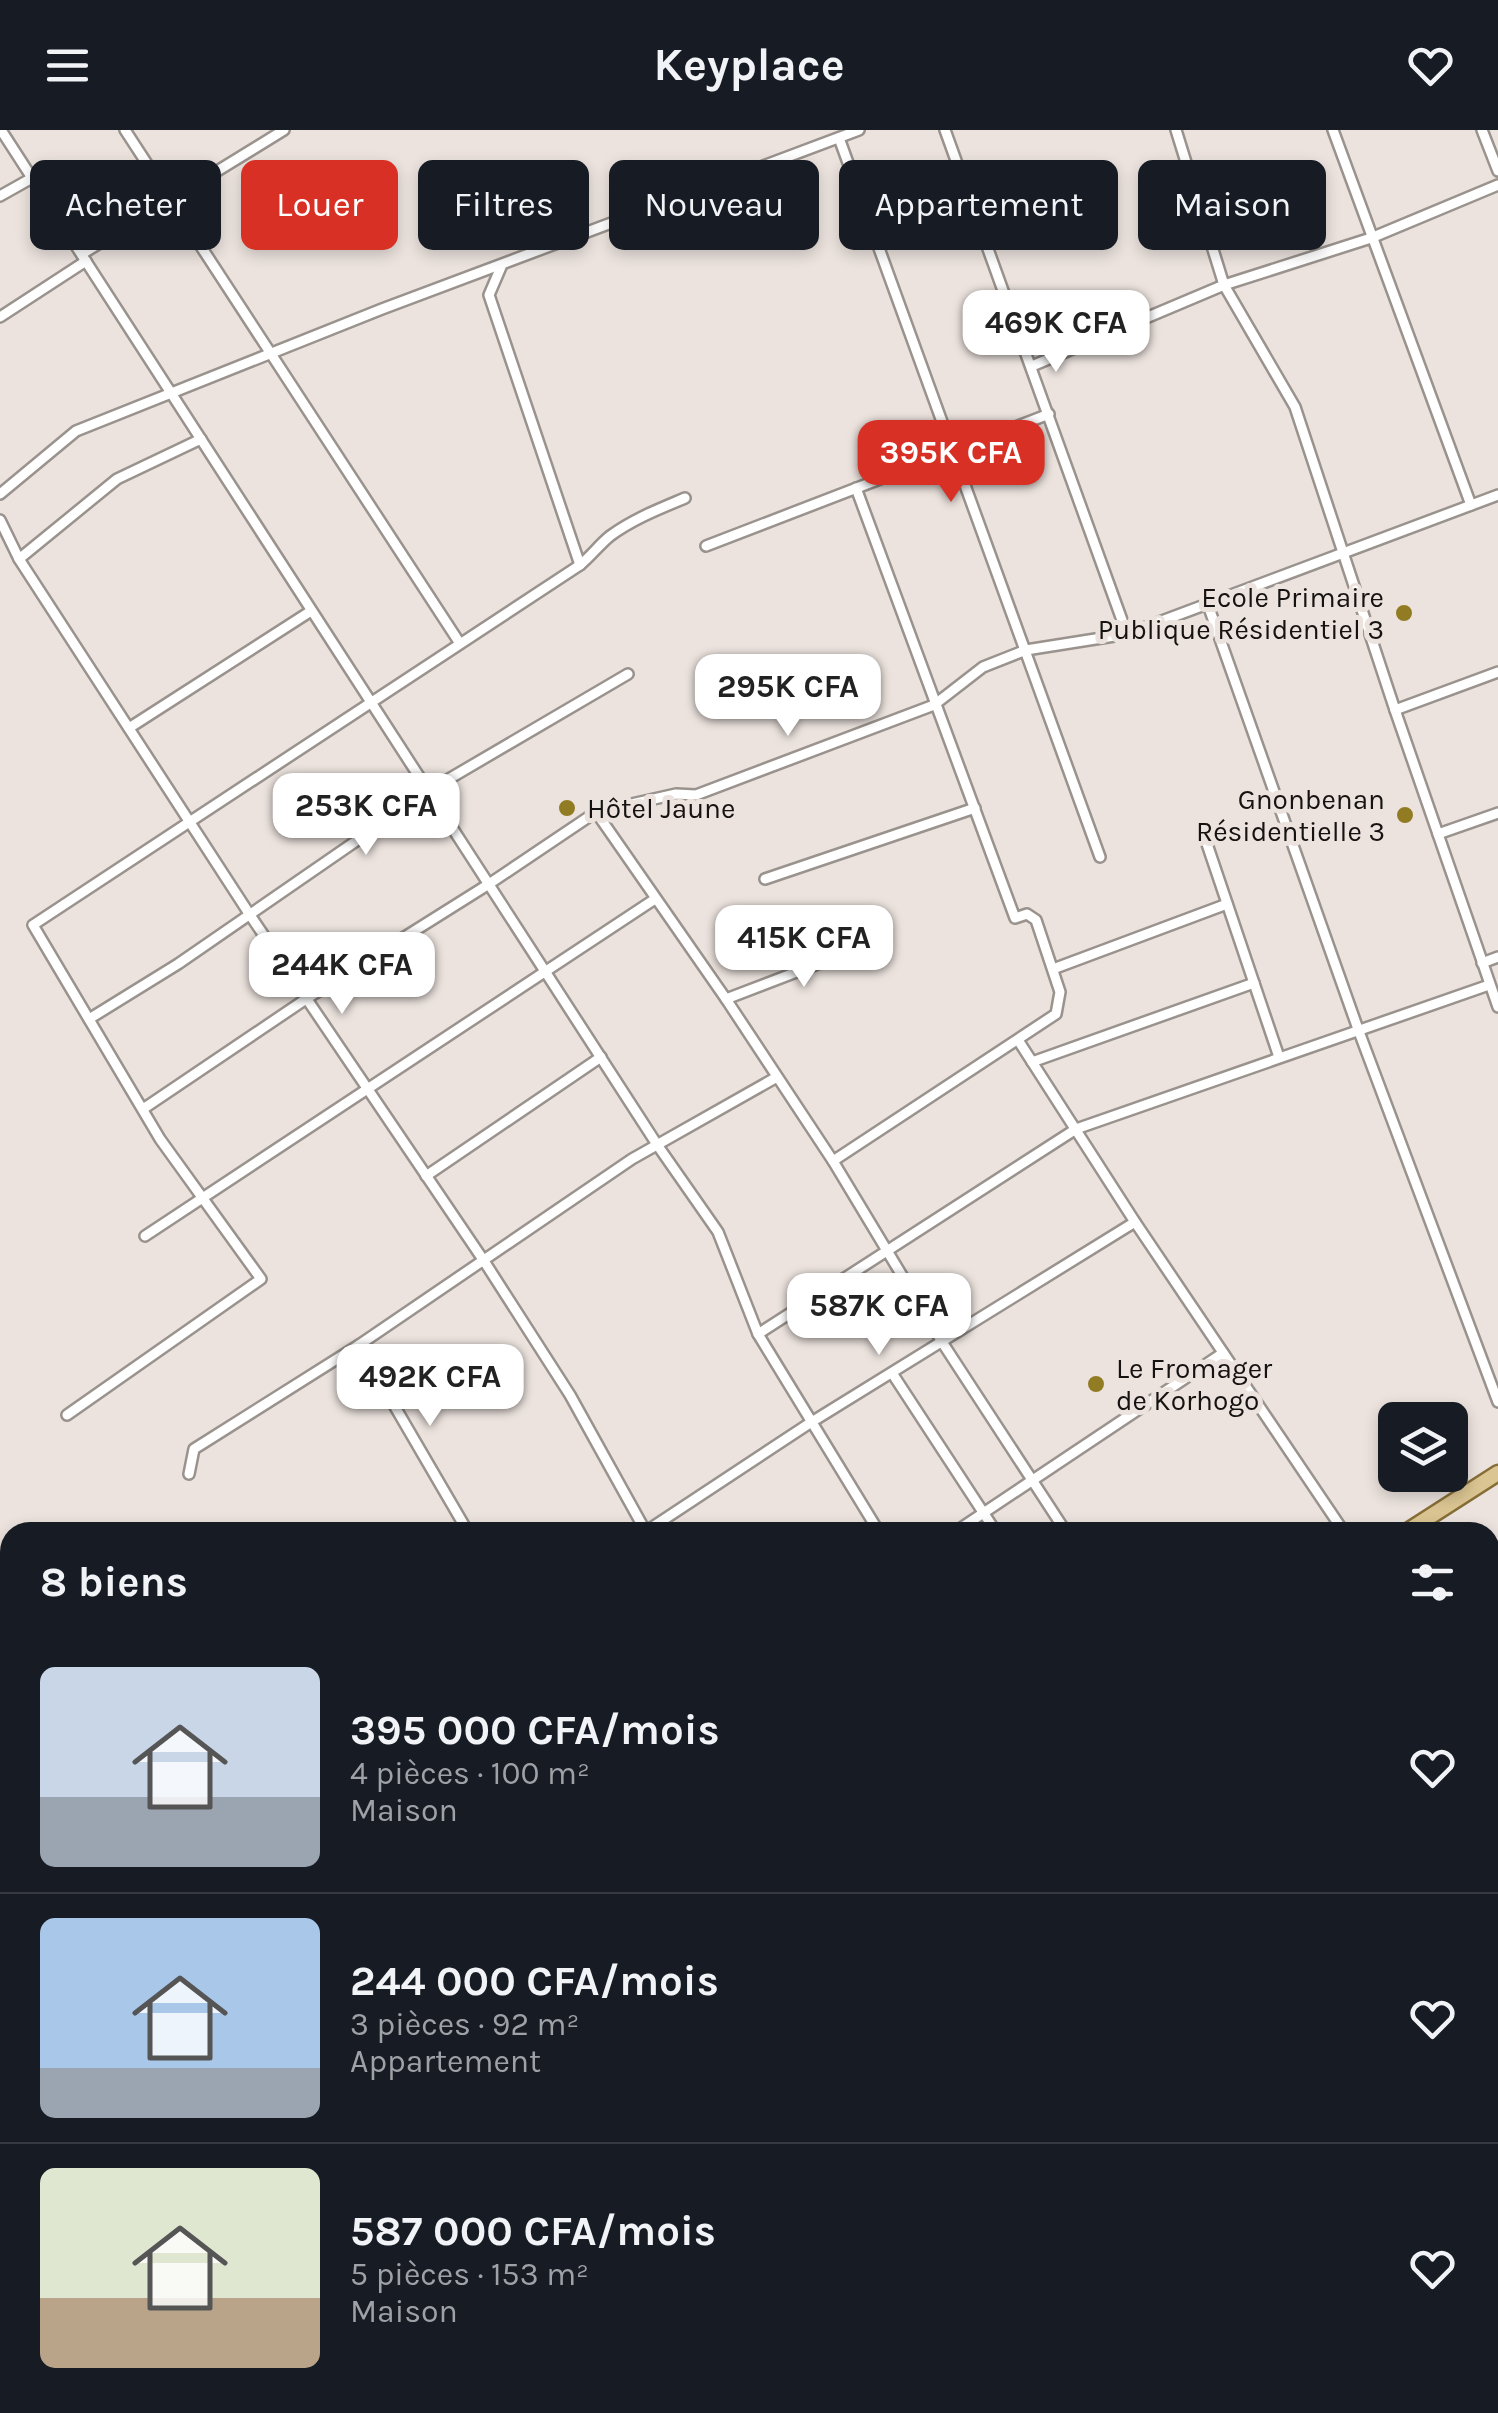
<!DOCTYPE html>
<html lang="fr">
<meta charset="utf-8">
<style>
body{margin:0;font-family:Karla,sans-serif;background:#242831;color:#f1f3f6;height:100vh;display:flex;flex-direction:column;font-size:38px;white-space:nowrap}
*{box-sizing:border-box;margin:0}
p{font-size:32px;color:#9ea1a6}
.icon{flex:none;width:55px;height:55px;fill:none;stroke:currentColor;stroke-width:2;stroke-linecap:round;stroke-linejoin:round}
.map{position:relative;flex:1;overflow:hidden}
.side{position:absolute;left:0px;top:1392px;width:1500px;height:892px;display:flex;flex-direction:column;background:#171b24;border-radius:30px 30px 0 0;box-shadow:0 5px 15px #0003}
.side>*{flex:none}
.hud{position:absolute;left:30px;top:30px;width:1440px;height:90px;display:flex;gap:20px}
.tools{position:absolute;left:1378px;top:1272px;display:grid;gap:20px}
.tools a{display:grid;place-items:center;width:90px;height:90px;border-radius:15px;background:#171b24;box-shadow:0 5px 15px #0003;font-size:50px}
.price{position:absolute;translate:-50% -85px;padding:0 22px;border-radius:20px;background:#fff;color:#222;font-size:32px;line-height:65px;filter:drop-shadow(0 2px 5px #0008)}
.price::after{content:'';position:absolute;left:50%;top:60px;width:30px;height:22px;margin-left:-15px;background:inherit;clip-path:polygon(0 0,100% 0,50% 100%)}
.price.on{background:#d93025;color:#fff}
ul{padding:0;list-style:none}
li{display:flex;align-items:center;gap:30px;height:250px;padding:0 40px}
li+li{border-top:2px solid #363941}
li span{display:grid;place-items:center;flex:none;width:280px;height:200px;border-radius:15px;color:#555}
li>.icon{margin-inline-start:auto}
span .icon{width:120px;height:120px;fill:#fffc;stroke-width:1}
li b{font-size:42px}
h2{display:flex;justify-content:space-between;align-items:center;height:120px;padding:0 40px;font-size:42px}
.chip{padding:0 35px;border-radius:15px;background:#171b24;box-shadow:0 5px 15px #0003;font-size:35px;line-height:90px}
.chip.on{background:#d93025;color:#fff}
header{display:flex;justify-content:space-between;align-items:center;height:130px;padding:0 40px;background:#171b24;font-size:45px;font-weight:700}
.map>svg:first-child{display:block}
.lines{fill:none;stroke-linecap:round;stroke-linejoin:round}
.stream{stroke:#677f99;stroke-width:2.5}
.street-casing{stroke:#99928d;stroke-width:14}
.primary-casing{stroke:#866e36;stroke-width:19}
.street{stroke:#fff;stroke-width:9}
.primary{stroke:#dbc592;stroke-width:14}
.poi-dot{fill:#927c23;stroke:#ece3de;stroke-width:4}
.labels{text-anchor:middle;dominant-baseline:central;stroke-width:10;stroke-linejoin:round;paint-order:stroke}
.poi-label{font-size:28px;fill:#151211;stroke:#ece3de;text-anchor:end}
</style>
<header><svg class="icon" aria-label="menu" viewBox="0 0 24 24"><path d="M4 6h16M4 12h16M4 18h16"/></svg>Keyplace<svg class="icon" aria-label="heart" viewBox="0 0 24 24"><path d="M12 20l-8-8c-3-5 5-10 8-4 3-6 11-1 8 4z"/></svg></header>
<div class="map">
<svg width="1498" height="2283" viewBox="0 0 1498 2283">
<rect width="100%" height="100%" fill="#ece3de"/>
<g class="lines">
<g class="stream">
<path d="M0,1896L10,1903"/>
<path d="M327,2275L333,2283"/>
</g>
<g class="street-casing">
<g id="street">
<path d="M1,0L658,1016L718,1102L758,1204L879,1402"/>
<path d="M125,0L459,512"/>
<path d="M945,0L1127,504"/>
<path d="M1176,0L1224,155L1295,277L1395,580L1498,877"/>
<path d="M1333,0L1471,375"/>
<path d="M1482,0L1498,41"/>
<path d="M839,8L1100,727"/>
<path d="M0,66L32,48"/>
<path d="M82,124L284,0"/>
<path d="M501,137L489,165L580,435"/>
<path d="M0,187L86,131"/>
<path d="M1032,236L1224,155L1371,108L1498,55"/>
<path d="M0,364L76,301L382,179L859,0"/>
<path d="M0,390L19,429L250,785L484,1131L570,1265L646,1402"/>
<path d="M706,416L1049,284"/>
<path d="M19,429L117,349L201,309"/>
<path d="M1208,475L1358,899L1498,1272"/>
<path d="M1395,580L1498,542"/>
<path d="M129,598L311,481"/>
<path d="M596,682L726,869L833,1031L942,1212L1066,1402"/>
<path d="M1438,704L1498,683"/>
<path d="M1206,711L1279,927"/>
<path d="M765,749L975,678"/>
<path d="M1482,833L1498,827"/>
<path d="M1053,839L1227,774"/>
<path d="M726,869L867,815"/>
<path d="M89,889L178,834L430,660L628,544"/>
<path d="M1018,910L1135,1092L1344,1402"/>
<path d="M1032,932L1254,853"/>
<path d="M143,979L306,869L489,754L596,682L676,664L696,665L934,575L983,537L1026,520L1127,504L1498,365"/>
<path d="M833,1031L1056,884L1060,862L1036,790L1027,784L1015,788L856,358"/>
<path d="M426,1046L601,927"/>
<path d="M145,1106L655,769"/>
<path d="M758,1204L1076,999L1489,855"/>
<path d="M359,1215L468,1402"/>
<path d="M892,1243L996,1402"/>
<path d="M67,1285L261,1149L160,1009L33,795L580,435C591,426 599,415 610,406C633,389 659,379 685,368"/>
<path d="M189,1344L194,1319L359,1215L632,1029L777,947"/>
<path d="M645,1402L810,1293L1135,1092"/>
<path d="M955,1402L1223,1223"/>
<path d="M1490,1501L1498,1496"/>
<path d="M0,1561L10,1558"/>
<path d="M1490,1622L1498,1617"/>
<path d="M1490,1635L1498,1647"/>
<path d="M1490,1873L1498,1867"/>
<path d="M1490,2000L1498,1995"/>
<path d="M1490,2058L1498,2071"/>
<path d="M390,2275L393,2283"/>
<path d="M598,2275V2283"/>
<path d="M688,2275L690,2283"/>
<path d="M949,2275L955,2283"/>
<path d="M1221,2275L1226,2283"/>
<path d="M1442,2275L1447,2283"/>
<path d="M29,2283L41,2275"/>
<path d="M198,2283V2275"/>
<path d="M502,2283L542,2275"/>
</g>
</g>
<g class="primary-casing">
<g id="primary">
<path d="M1406,1402L1498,1343"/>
<path d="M108,2283L120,2275"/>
</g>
</g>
<use href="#street" class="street"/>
<use href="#primary" class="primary"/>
</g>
<g class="poi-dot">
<circle cx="1404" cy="483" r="10"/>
<circle cx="567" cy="678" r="10"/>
<circle cx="1405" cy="685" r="10"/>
<circle cx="1096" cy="1254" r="10"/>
</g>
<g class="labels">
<g class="poi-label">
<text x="1384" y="467">Ecole Primaire<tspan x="1384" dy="32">Publique Résidentiel 3</tspan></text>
<text x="1385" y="669">Gnonbenan<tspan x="1385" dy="32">Résidentielle 3</tspan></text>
<text x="587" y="678" text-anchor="start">Hôtel Jaune</text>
<text x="1116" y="1238" text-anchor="start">Le Fromager<tspan x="1116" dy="32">de Korhogo</tspan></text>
</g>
</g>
</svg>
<div class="tools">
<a><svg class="icon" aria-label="layers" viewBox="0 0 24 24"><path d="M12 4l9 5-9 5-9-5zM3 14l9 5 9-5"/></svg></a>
</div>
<b class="price" style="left:1056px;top:245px">469K CFA</b>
<b class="price on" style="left:951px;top:375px">395K CFA</b>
<b class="price" style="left:788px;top:609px">295K CFA</b>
<b class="price" style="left:366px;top:728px">253K CFA</b>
<b class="price" style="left:804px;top:860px">415K CFA</b>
<b class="price" style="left:342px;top:887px">244K CFA</b>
<b class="price" style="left:879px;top:1228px">587K CFA</b>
<b class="price" style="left:430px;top:1299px">492K CFA</b>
<div class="hud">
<a class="chip">Acheter</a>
<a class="chip on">Louer</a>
<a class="chip">Filtres</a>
<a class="chip">Nouveau</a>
<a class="chip">Appartement</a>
<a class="chip">Maison</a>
</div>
<section class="side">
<h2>8 biens<svg class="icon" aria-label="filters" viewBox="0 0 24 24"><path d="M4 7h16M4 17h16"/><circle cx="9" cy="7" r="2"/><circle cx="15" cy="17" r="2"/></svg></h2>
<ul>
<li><span style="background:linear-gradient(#c9d6e8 65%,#9aa5b1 0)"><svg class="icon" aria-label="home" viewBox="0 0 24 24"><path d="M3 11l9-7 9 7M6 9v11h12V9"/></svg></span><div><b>395 000 CFA/mois</b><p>4 pièces · 100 m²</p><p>Maison</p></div><svg class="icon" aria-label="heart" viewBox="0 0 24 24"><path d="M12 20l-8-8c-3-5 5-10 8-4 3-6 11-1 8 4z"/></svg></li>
<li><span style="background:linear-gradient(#a9c7e8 75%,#9aa5b1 0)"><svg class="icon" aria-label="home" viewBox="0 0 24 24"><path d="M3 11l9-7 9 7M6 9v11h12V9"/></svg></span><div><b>244 000 CFA/mois</b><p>3 pièces · 92 m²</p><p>Appartement</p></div><svg class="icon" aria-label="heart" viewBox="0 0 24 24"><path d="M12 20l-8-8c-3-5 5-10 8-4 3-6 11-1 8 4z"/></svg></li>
<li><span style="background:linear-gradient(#dfe7d0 65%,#b9a48a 0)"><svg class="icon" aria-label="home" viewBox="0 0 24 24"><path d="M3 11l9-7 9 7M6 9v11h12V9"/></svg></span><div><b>587 000 CFA/mois</b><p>5 pièces · 153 m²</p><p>Maison</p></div><svg class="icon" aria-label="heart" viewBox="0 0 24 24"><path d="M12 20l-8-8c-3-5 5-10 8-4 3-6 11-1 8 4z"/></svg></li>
</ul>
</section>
</div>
